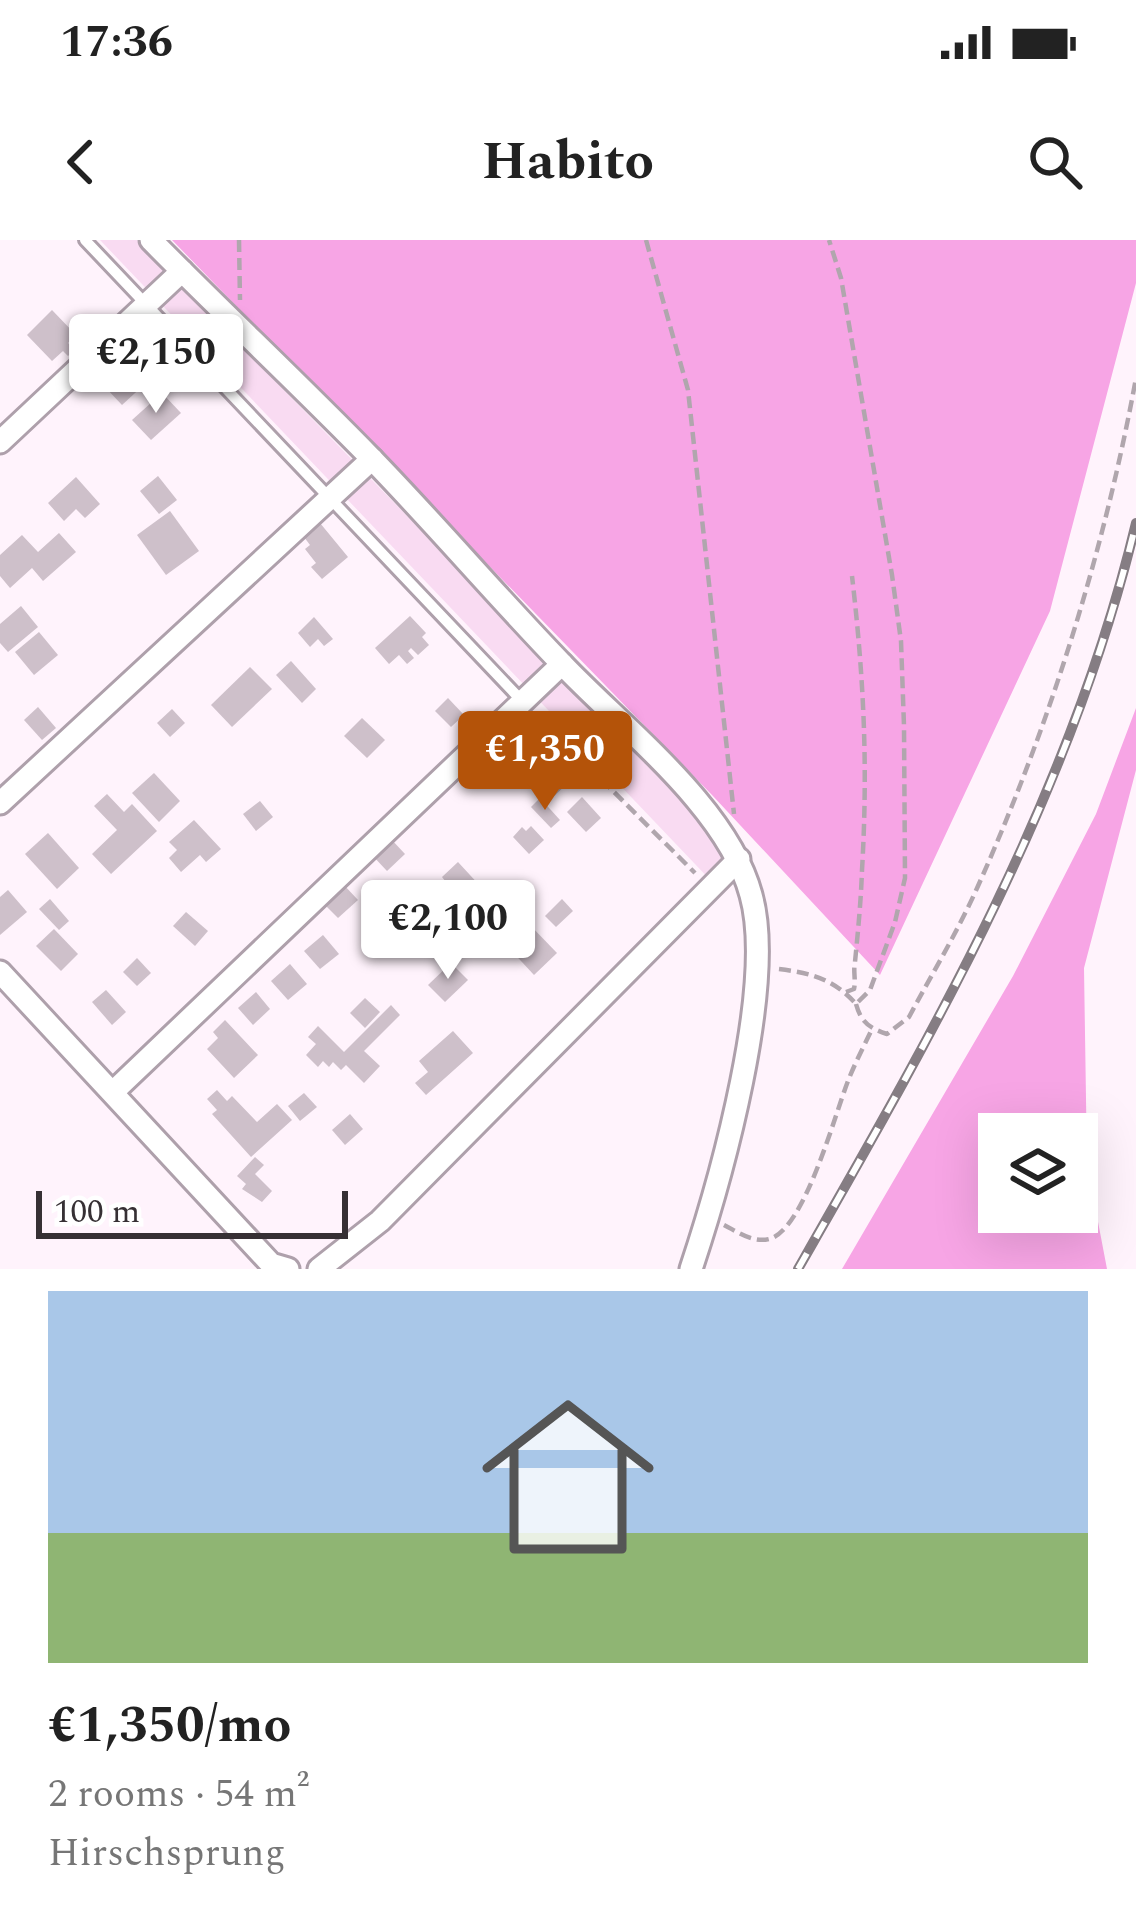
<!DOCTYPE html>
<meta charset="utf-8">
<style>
body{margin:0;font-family:Spectral,serif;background:#f6f6f6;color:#222;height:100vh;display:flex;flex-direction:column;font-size:45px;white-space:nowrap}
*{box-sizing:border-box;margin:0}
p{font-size:39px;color:#767676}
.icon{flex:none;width:66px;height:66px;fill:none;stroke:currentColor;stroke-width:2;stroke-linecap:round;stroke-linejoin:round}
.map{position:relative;height:1029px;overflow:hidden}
.drawer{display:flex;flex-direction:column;background:#fff;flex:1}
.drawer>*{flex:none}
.fabs{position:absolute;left:978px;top:873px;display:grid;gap:24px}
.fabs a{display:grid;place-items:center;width:120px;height:120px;border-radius:0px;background:#fff;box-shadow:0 12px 48px #0002;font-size:60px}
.scale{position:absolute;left:36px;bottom:30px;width:312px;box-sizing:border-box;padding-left:12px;border:6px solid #363034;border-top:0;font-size:33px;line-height:42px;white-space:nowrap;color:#363034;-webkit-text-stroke:9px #fff;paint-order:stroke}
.price{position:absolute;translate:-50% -102px;padding:0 27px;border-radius:12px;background:#fff;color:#222;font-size:39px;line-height:78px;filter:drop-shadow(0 3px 6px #0008)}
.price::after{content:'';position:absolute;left:50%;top:72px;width:36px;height:27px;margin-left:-18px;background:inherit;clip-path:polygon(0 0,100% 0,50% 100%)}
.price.selected{background:#b45309;color:#fff}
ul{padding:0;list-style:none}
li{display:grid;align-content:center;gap:24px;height:636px;padding:0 48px}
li+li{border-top:3px solid #e0e0e0}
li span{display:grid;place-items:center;height:372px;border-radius:0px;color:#555}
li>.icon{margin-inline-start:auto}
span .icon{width:216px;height:216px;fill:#fffc;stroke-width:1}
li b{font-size:51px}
.status{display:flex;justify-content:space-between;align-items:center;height:84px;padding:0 60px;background:#fff;direction:ltr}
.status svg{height:33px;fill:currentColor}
header{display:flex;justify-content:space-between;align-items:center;height:156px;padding:0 48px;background:#fff;font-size:54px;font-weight:700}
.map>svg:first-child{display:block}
.green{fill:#f9dbf2}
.forest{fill:#f7a5e5;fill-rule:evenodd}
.building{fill:#cec0ca}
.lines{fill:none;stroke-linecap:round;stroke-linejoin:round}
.lane-casing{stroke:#aea0ab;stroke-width:16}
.street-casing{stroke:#aea0ab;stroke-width:27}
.path{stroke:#b0a6ad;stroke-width:4.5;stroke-dasharray:12 6;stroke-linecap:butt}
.lane{stroke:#fff;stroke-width:10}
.street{stroke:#fff;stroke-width:21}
.rail-casing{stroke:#857d83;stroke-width:10}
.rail{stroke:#fff;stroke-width:6;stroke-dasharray:18;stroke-linecap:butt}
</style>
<div class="status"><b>17:36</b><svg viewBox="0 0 49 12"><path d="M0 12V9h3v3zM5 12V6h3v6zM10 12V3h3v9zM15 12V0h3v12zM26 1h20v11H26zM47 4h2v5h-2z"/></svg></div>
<header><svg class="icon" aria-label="back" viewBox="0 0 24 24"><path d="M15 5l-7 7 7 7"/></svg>Habito<svg class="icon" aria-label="search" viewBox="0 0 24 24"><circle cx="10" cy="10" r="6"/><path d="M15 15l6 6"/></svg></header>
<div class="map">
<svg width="1136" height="1029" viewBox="0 0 1136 1029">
<rect width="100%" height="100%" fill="#fff3fc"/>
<path class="green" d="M100,0H137L707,582L723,620L715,645Z"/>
<g class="forest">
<path d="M172,0H1136V43L1050,371L880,735L712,555Z"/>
<path d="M1136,468V530L1084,728L1087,924L1107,1029H842L1013,736L1096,574ZM999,894H1077V972H999Z"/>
</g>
<g class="building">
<path d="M52,70L76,95L68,103L75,109L68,116L63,111L52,121L27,95Z"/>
<path d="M129,124L147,142L122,165L105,147Z"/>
<path d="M162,153L181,173L151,200L132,180Z"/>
<path d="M158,236L177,260L159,274L140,251Z"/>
<path d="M76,237L100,264L85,278L76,269L64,281L48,263Z"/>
<path d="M170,271L199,311L166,335L137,295Z"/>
<path d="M320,283L348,317L322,339L311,327L316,323L305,309L310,305L304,297Z"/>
<path d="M59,293L76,312L43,341L32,328L10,348L0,336V315L22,295L38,312Z"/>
<path d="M21,366L38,387L8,412L0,403V384Z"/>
<path d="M410,376L426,393L422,397L429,405L418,415L411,408L408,411L414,418L407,424L399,415L389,424L375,408Z"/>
<path d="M314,377L333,399L324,406L318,399L310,407L298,393Z"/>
<path d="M39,392L58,415L34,435L15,412Z"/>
<path d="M291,421L316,449L302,463L276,435Z"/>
<path d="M250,427L272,449L232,487L211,465Z"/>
<path d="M448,458L464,475L451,487L435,471Z"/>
<path d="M38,467L56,488L42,500L24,480Z"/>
<path d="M172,469L185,483L170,497L157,483Z"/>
<path d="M362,478L385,500L367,518L344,496Z"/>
<path d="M551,520L570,541L550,560L531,540Z"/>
<path d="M154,533L180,561L159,582L132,553Z"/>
<path d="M107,554L124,572L132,564L157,591L111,634L92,614L117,590L94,566Z"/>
<path d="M582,557L601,578L586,592L567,572Z"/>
<path d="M540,558L560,580L551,588L531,567Z"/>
<path d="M260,561L273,577L256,591L243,574Z"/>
<path d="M194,580L221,609L206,622L200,615L181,632L169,618L177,610L169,602Z"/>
<path d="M531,586L544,600L529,614L513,597L522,587L526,591Z"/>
<path d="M48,593L79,628L57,649L25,614Z"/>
<path d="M390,598L405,614L387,631L372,615Z"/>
<path d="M458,622L493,660L471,680L444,651L449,646L442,637Z"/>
<path d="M343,644L358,660L338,678L323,663Z"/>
<path d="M8,650L27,672L0,695V657Z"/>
<path d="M50,659L69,681L59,690L39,669Z"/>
<path d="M562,659L573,671L556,687L545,676Z"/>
<path d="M186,672L208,691L195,706L173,686Z"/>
<path d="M529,684L557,713L534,735L507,706Z"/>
<path d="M54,689L78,714L61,731L36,706Z"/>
<path d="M323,695L339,714L320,729L304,711Z"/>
<path d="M137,718L151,733L137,746L123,732Z"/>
<path d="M451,723L468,740L445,762L428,745Z"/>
<path d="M290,724L307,744L288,760L271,741Z"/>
<path d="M106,750L126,772L112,785L92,762Z"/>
<path d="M256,752L270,769L253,785L238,768Z"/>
<path d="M365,758L380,772L365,788L350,773Z"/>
<path d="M391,765L400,775L364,811L380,826L364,843L346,825L341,830L333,822L329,827L323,821L318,827L306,815L316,804L308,797L318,786L344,812Z"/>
<path d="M225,780L258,815L234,838L207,809L218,798L213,792Z"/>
<path d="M453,791L473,813L426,855L415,843L428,832L419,821Z"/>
<path d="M217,850L227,861L232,856L257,882L277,864L292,880L251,917L212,874L217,870L207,859Z"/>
<path d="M304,853L317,867L300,881L288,866Z"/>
<path d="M350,874L363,889L345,905L332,890Z"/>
<path d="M255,917L264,925L255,934L272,951L262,962L242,949L246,944L237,936Z"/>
</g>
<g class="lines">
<g class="lane-casing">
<path id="lane" d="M85,0L523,462"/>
</g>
<g class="street-casing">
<g id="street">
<path d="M151,0C224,74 299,144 371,218C437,286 498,358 563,425C625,490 728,568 751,655C776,744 721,939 691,1029"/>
<path d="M0,202L182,31"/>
<path d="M0,563L372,219"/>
<path d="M0,732L271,1024L288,1029"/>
<path d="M113,852L562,424"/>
<path d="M319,1029L380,981L739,619"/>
</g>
</g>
<g class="path">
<path d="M239,0L240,60"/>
<path d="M646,0L688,150L734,574"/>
<path d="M538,476L695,633"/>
<path d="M779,729C811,733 834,739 856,764L870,750L895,682L905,638L904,486L901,401L892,335L841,38L829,0"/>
<path d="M846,752L854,749C856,739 853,732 855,722C858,691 861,661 862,630C868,527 864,439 852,336"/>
<path d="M856,764C861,782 869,788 887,794L909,777C932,734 958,691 978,646C1050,485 1104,312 1136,138"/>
<path d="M724,985C738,992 753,1003 769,999C804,991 835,874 848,841C855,823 864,806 872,789"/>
</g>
<use href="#lane" class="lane"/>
<use href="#street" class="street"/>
<g class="rail-casing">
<path id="rail" d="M798,1029C934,791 1072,552 1136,283"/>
</g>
<use href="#rail" class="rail"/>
</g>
</svg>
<div class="fabs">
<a><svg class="icon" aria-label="layers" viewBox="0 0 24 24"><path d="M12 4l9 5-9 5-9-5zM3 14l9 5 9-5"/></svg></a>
</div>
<div class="scale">100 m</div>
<b class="price" style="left:156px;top:176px">€2,150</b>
<b class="price selected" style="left:545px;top:573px">€1,350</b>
<b class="price" style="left:448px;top:742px">€2,100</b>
</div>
<section class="drawer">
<ul>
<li><span style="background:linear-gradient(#a9c7e8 65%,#8fb573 0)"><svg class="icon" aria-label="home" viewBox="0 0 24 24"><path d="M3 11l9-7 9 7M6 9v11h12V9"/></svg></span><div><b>€1,350/mo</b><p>2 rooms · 54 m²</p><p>Hirschsprung</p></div></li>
</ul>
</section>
